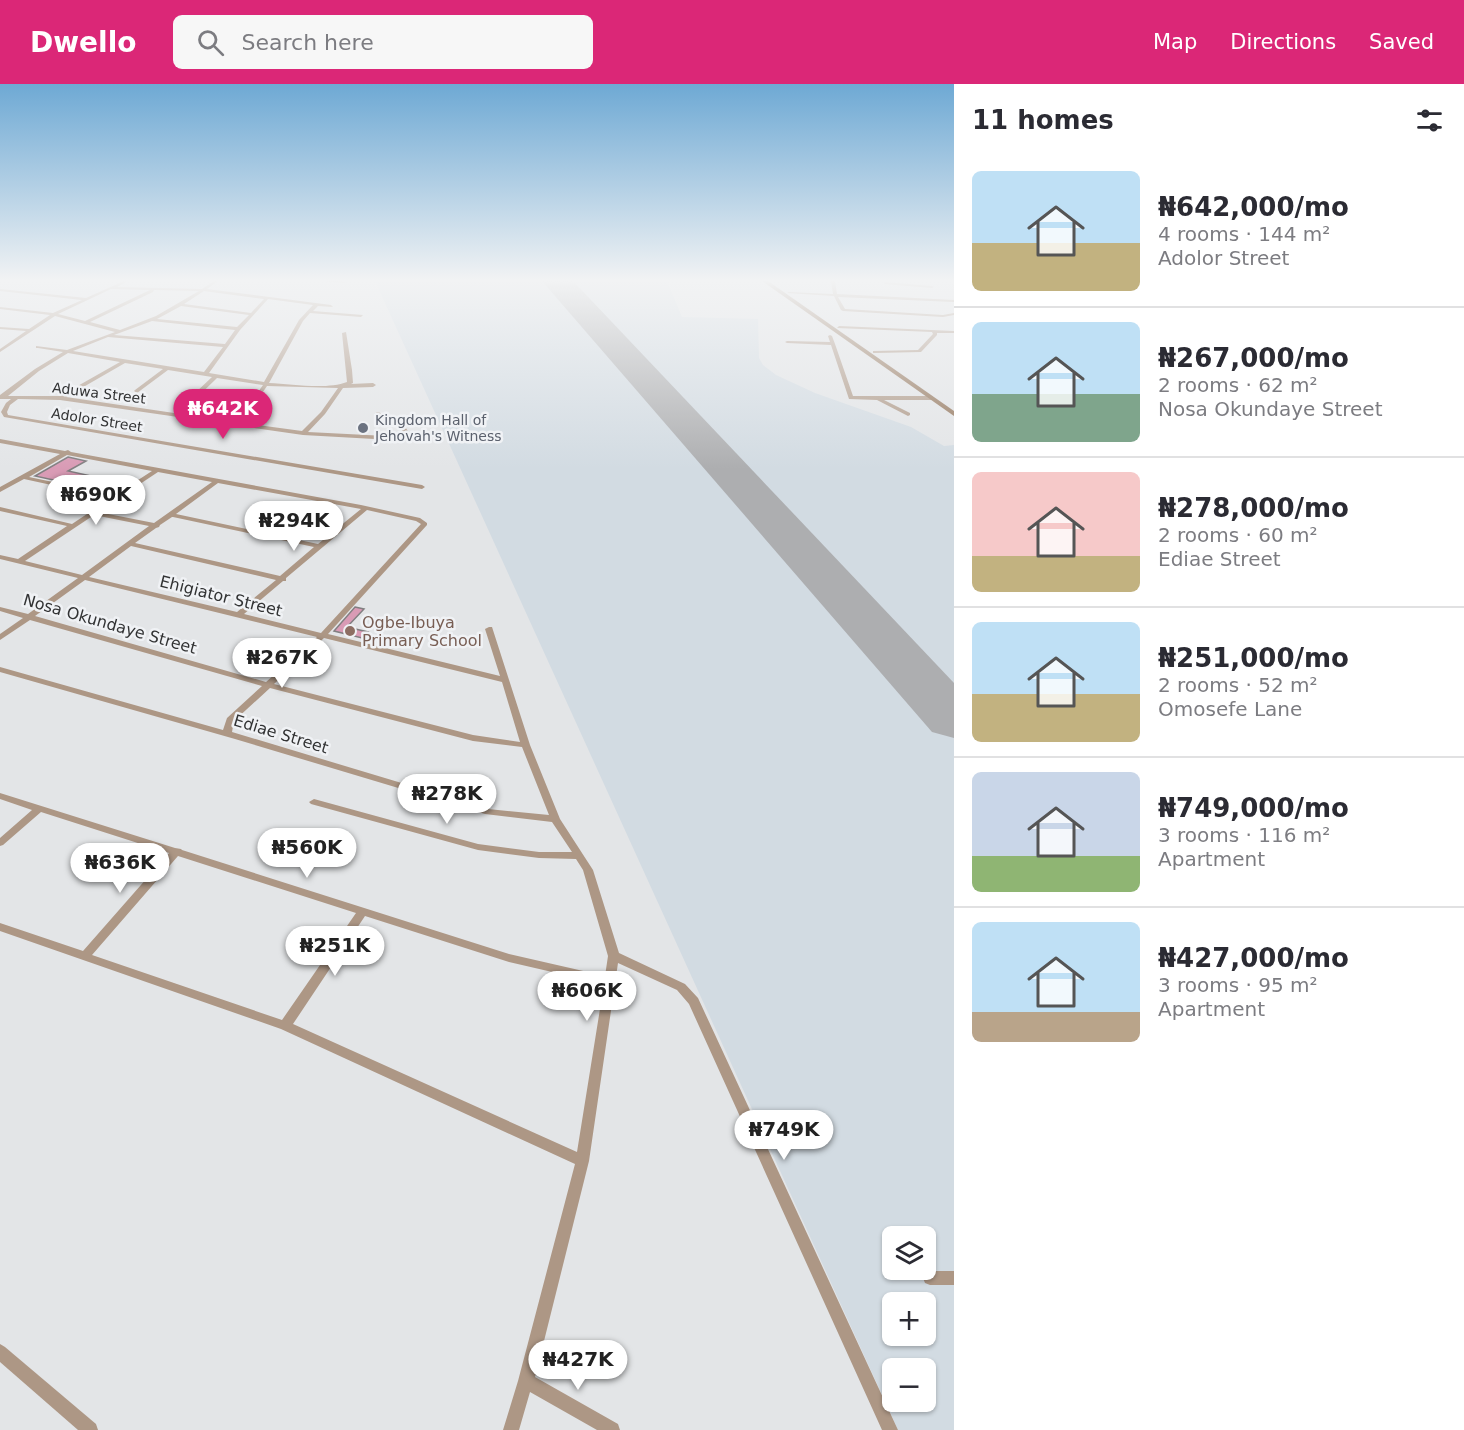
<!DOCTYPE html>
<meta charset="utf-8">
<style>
body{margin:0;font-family:"DejaVu Sans",sans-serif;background:#f7f7f7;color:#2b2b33;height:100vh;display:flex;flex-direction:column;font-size:22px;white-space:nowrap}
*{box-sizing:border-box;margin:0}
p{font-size:20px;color:#7c7c81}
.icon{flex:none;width:33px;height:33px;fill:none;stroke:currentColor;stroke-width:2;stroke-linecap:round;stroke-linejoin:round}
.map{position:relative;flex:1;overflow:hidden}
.panel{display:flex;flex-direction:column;background:#fff;width:510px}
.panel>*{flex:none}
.fabs{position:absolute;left:882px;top:1142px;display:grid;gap:12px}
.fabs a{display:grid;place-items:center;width:54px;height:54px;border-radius:9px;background:#fff;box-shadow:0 2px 4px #0004;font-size:30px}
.price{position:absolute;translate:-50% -51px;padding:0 14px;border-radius:21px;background:#fff;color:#222;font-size:20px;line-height:39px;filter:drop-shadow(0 2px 3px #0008)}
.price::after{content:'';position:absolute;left:50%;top:36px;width:18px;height:14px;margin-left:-9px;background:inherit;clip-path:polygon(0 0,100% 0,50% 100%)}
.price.on{background:#db2777;color:#fff}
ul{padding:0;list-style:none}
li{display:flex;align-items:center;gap:18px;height:150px;padding:0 18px}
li+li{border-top:2px solid #e1e1e2}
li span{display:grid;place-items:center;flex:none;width:168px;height:120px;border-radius:9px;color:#555}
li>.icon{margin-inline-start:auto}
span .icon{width:72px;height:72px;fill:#fffc;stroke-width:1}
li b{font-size:26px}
h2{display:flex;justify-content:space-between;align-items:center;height:72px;padding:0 18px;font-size:26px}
header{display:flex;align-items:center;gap:36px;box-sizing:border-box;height:84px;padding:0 30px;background:#db2777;color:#fff}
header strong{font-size:28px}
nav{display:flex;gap:33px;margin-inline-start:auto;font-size:21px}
.search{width:420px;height:54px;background:#f7f7f7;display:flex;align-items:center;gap:15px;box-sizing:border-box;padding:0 21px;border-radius:9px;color:#7c7c81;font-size:22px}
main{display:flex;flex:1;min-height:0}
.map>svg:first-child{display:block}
.built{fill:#d2dbe2;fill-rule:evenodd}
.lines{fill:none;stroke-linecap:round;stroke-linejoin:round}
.runway{fill:#adaeb0;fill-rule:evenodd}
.building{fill:#d99bb5;stroke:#827f81;stroke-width:1.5}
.street{fill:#ad9785;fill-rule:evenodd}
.secondary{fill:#907257;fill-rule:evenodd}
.worship-dot{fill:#6b7280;stroke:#f0f2f5;stroke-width:2}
.education-dot{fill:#8d6e63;stroke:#f0f2f5;stroke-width:2}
.labels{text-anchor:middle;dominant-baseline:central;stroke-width:5;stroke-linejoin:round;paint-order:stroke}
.far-street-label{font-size:14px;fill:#323334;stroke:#f0f2f5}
.far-worship-label{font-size:14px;fill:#5b616d;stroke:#f0f2f5;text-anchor:start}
.street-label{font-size:16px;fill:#323334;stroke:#f0f2f5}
.education-label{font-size:16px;fill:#785e54;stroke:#f0f2f5;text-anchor:start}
</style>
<header>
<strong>Dwello</strong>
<div class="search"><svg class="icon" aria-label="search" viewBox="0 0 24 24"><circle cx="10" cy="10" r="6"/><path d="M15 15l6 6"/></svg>Search here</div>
<nav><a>Map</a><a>Directions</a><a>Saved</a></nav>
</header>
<main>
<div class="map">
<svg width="954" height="1346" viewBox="0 0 954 1346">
<rect width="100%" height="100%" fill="#e3e5e7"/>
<path class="built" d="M375,197H667L682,233L758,235L759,274L763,281L776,291L815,309L911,343L944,362L954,361V1346H898ZM892,1152H926V1185H892ZM892,1218H926V1251H892ZM892,1284H926V1317H892Z"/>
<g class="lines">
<path class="runway" d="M542,197H573L954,599V654L932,648Z"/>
</g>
<g class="building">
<path d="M68,373L86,377L68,387L105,395L90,404L35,392Z"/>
<path d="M355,523L364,525L347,543L368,548L362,554L334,547Z"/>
</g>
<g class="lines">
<g class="street">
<path d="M124,197H128L117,203L202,205L214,197H218L207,205L331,221L333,223L318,222L313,227L363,231L361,233L310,229L303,237L269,299C292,300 326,306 347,298L342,249L346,248L352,286L353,299L351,300L373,299L376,301L373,303L343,304L325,330L308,348L406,353L396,337L375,331L374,330L377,328L400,335L413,355L410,357L303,351L60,316L18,315L10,321L7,328L8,331L422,401L425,403L422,405L4,333L1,328L6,319L11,315H0V311L35,285L63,268L38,264H36V262L67,266L115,248L55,232L0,268V265L26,247L0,245V243L29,245L50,231L0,225V223L53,229L82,216L0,207V205L86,214ZM111,205L150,206L85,237L58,230ZM154,206L199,207L156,232L120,246L90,238L153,208ZM204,207L264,215L251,229L184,220ZM268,215L313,221L299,236L264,298L209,289L240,246ZM181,222L249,231L237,243L157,235ZM152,237L235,246L225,260L114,251ZM108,253L223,263L204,288L73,267ZM68,269L120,278L60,312H8L39,287ZM125,279L163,285L135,306L134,307L137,309L168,286L212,293L174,329L66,313ZM217,294L263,301L237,338L180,330ZM267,302L338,304L321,328L302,347L242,339Z"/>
<path d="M320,197H339L346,198L344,199Z"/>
<path d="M831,197H835L837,210L954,216V218L838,213L845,225L943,231L954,229V231L943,233L843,227L841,226L834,212L787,209L789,208L833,210Z"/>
<path d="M885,198L932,202L934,203L932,204L884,200Z"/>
<path d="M839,242L954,247V249H937V251L921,268L875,269H873V267L918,266L933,250L932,248L837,244Z"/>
<path d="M830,251L832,252L835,260L853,312H931L934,314L931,316H884L910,329V331L908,332L877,316L849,315L831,261L787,259L785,258L787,257L830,258L828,252Z"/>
<path d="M0,355L65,367L68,366L71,368L361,421L420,434L427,439V441L328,550L500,592L485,545L489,543H492L530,661L560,735L593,786L619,869L685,900L698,914L898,1346H882L689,920L677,906L618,879L589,1077L535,1293L618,1340L620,1346H597L530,1308L519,1346H503L518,1297L575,1080L281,945L0,847V839L83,867L169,769L41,728L3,761L0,762V754L32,726L0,715V709L175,764L181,765L182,766L509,870L605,892L608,872L583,786L576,775L539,774L478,766L311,720L309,718L314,715L478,760L539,768H572L552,738L485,730L235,655L0,588V583L223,646L227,634L262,602L30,536L0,556V550L23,534L0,527V523L28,530L78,494L0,475V471L18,475L67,442L0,427V423L72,440L111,414L24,395L0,408V403L60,370L0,359ZM67,371L152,387L115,411L29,393ZM158,388L212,398L154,439L98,428ZM218,399L361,425L318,460L176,430ZM367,426L416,437L421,440L321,549L244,530L283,497H286V494ZM94,431L149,442L82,491L25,477ZM172,433H173L314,463L280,492L135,459L156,444L159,443L160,441ZM131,462L276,496L237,528L89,493ZM85,496L317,553L266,598L35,532ZM324,554L502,598L520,658L473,651L274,600ZM270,604L473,657L522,663L549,731L488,725L232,648L234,637ZM178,772L356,829L282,936L92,871ZM365,832L509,878L604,900L577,1068L293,940Z"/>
<path d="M930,1187H954V1201H930L925,1199L923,1194L925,1189Z"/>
<path d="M0,1260L5,1263L96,1340L98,1346H78L0,1278Z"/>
</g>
<path class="secondary" d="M762,197H768L954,327V332Z"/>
</g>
<linearGradient id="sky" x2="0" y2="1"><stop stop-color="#6ea9d4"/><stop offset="0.51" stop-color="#f2f3f4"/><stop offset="1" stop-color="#f2f3f4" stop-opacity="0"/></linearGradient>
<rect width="954" height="385" fill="url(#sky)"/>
<circle class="worship-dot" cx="363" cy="344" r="6"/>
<circle class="education-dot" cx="350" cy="547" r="6"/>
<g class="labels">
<g class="far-street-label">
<text transform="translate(99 309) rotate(7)">Aduwa Street</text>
<text transform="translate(97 336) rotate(9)">Adolor Street</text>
</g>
<g class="far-worship-label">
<text x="375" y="336">Kingdom Hall of<tspan x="375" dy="16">Jehovah's Witness</tspan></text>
</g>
<g class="street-label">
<text transform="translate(221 512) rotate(14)">Ehigiator Street</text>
<text transform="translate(110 540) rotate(16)">Nosa Okundaye Street</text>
<text transform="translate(281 650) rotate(17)">Ediae Street</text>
</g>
<g class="education-label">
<text x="362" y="538">Ogbe-Ibuya<tspan x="362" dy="18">Primary School</tspan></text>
</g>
</g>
</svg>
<div class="fabs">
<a><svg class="icon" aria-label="layers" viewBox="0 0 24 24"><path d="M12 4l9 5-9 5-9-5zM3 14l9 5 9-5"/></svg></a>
<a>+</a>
<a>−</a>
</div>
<b class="price on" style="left:223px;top:356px">₦642K</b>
<b class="price" style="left:96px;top:442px">₦690K</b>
<b class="price" style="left:294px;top:468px">₦294K</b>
<b class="price" style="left:282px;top:605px">₦267K</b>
<b class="price" style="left:447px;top:741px">₦278K</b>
<b class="price" style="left:307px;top:795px">₦560K</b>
<b class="price" style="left:120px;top:810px">₦636K</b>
<b class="price" style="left:335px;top:893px">₦251K</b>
<b class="price" style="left:587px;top:938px">₦606K</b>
<b class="price" style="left:784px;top:1077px">₦749K</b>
<b class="price" style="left:578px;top:1307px">₦427K</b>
</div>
<section class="panel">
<h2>11 homes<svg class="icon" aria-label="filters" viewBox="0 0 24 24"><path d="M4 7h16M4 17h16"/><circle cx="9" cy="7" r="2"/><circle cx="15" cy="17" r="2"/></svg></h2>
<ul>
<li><span style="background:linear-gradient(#bfe0f5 60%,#c2b280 0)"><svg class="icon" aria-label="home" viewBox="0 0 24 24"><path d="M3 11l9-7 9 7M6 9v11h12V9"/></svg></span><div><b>₦642,000/mo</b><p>4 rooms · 144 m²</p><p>Adolor Street</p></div></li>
<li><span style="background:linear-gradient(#bfe0f5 60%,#7fa58c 0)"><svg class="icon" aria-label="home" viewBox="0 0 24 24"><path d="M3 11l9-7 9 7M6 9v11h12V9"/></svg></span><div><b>₦267,000/mo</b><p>2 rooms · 62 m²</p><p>Nosa Okundaye Street</p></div></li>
<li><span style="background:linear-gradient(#f6c9c9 70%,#c2b280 0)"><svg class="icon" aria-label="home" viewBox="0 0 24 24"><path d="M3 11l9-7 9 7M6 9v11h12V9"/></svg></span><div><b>₦278,000/mo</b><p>2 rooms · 60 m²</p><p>Ediae Street</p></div></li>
<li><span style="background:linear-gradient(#bfe0f5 60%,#c2b280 0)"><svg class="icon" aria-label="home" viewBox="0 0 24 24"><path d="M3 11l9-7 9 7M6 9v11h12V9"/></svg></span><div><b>₦251,000/mo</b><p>2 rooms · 52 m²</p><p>Omosefe Lane</p></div></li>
<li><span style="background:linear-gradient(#c9d6e8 70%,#8fb573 0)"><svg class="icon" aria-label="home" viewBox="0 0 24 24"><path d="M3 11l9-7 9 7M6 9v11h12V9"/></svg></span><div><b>₦749,000/mo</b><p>3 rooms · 116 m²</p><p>Apartment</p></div></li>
<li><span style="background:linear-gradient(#bfe0f5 75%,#b9a48a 0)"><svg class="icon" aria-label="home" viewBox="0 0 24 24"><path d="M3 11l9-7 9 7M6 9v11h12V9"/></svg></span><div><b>₦427,000/mo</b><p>3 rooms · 95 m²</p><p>Apartment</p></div></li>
</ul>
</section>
</main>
